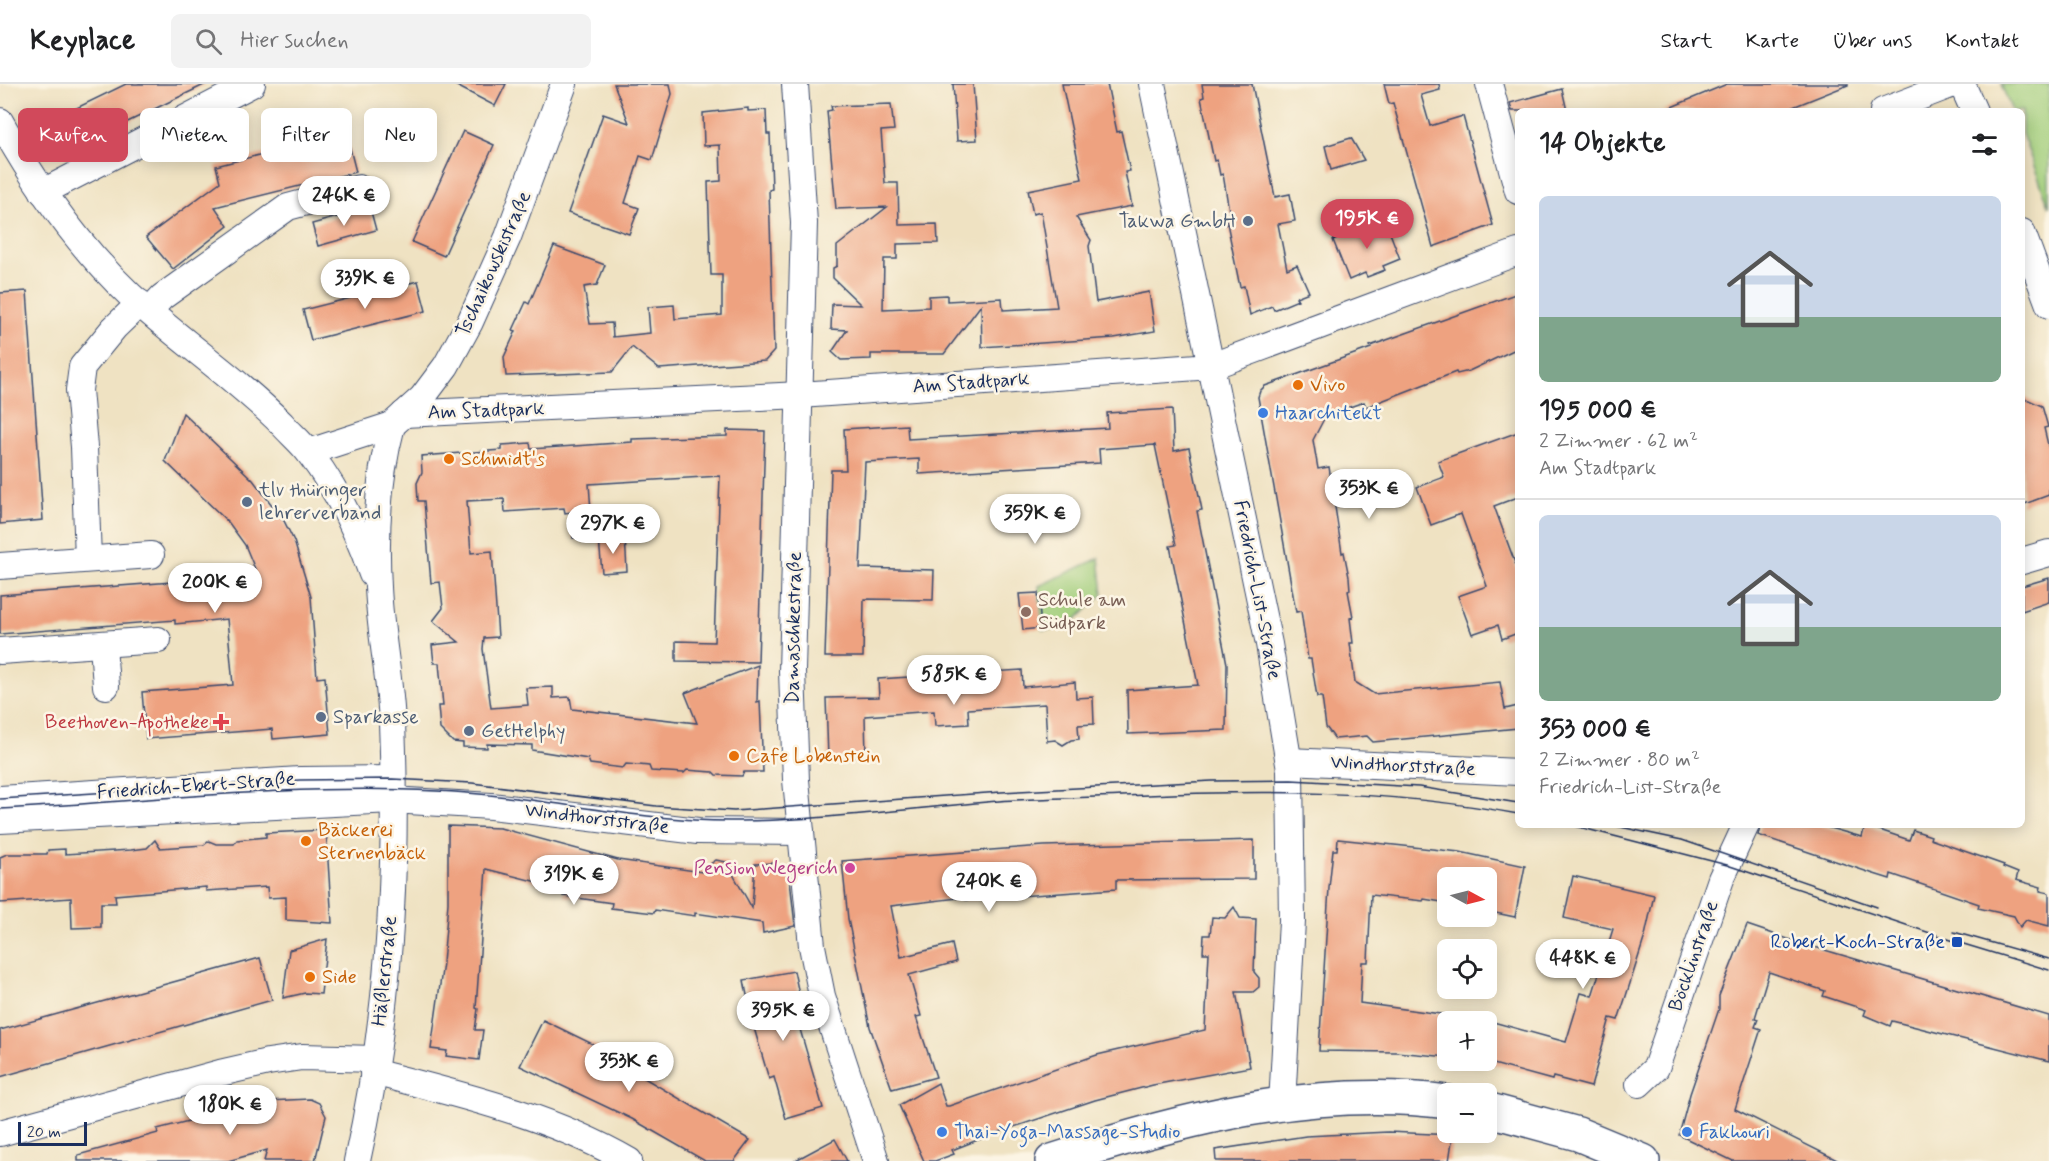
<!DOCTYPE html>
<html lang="de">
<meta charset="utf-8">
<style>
body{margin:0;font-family:Mynerve,sans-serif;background:#f2f2f2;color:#202124;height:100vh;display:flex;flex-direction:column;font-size:22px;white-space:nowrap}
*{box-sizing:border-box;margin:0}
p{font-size:20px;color:#757577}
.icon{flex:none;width:33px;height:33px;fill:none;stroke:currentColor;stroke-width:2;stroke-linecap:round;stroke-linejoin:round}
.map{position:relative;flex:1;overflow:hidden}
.sheet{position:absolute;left:1515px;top:24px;width:510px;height:720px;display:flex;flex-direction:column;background:#fff;border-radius:9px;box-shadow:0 3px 15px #0003}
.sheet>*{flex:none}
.guide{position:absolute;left:18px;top:24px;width:570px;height:54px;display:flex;gap:12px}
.needle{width:39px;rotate:97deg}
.buttons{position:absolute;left:1437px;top:783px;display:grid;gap:12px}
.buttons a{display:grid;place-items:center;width:60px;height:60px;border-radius:9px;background:#fff;box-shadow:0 3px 15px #0003;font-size:30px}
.scale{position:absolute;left:18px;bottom:15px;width:69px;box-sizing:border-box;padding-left:6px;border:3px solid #1b2f5e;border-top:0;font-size:16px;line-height:21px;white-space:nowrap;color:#1b2f5e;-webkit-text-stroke:4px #fcf5e5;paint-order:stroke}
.price{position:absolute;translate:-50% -51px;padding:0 14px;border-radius:21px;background:#fff;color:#222;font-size:20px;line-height:39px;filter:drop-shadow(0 2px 3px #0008)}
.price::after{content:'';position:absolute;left:50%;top:36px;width:18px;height:14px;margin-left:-9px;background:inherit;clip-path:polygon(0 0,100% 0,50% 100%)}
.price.current{background:#d1495b;color:#fff}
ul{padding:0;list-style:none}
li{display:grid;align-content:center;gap:12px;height:318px;padding:0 24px}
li+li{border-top:2px solid #e0e0e0}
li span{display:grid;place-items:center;height:186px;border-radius:9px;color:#555}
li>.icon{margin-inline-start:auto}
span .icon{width:108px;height:108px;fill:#fffc;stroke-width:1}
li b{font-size:26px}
h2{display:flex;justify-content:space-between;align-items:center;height:72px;padding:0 24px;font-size:26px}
.tag{padding:0 21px;border-radius:9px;background:#fff;box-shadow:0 3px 15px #0003;font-size:21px;line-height:54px}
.tag.current{background:#d1495b;color:#fff}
header{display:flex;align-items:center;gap:36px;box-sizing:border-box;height:84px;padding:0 30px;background:#fff;border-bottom:2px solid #e0e0e0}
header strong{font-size:28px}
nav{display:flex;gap:33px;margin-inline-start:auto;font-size:21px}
.search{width:420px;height:54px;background:#f2f2f2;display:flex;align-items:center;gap:15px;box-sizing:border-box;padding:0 21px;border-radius:9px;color:#757577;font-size:22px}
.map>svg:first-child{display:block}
.green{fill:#a2ce7b;stroke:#5e7e6c;stroke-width:1.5}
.building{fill:#eea280}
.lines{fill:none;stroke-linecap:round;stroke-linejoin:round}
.minor-casing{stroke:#3b4a6d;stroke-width:28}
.major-casing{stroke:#3b4a6d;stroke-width:36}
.minor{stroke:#fff;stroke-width:26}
.major{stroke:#fff;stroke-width:33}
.tram{stroke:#1b2f5e;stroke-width:1.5}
.service-dot{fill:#5c6f8a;stroke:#fcf5e5;stroke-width:2}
.food-dot{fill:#e8710a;stroke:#fcf5e5;stroke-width:2}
.shop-dot{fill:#3f7fe0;stroke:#fcf5e5;stroke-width:2}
.education-dot{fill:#8d6e63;stroke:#fcf5e5;stroke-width:2}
.health-dot{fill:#e0444e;stroke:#fcf5e5;stroke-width:2}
.hotel-dot{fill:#d1479c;stroke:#fcf5e5;stroke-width:2}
.transit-dot{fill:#1a4fb4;stroke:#fcf5e5;stroke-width:2}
.labels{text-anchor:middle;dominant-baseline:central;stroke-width:5;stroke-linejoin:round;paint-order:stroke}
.service-label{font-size:20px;fill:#4e5e75;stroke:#fcf5e5;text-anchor:start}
.street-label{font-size:20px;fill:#1b2f5e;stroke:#fcf5e5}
.food-label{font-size:20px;fill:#c56008;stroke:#fcf5e5;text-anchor:start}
.shop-label{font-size:20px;fill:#366cbe;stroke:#fcf5e5;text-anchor:start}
.education-label{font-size:20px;fill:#785e54;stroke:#fcf5e5;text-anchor:start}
.health-label{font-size:20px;fill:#be3a42;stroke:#fcf5e5;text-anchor:end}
.hotel-label{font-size:20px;fill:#b23c85;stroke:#fcf5e5;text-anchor:end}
.transit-label{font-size:20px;fill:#164399;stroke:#fcf5e5;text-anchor:end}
</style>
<header>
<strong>Keyplace</strong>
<div class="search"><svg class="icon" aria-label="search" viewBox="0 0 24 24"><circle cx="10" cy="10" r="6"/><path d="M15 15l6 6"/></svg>Hier suchen</div>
<nav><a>Start</a><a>Karte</a><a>Über uns</a><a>Kontakt</a></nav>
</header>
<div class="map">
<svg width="2049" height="1077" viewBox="0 0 2049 1077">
<rect width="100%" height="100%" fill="#fcf5e5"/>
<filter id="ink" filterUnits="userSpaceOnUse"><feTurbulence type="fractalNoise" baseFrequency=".0167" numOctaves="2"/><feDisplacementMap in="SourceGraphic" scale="12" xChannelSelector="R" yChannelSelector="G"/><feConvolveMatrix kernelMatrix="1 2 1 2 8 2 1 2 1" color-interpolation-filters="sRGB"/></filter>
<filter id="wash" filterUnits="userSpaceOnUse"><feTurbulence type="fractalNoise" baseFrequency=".008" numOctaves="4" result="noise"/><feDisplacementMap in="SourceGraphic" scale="24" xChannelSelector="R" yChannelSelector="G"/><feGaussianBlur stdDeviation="1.35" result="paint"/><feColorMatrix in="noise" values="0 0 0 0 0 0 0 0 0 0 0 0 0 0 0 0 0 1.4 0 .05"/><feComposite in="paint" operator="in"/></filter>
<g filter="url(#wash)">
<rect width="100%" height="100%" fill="#efe2c2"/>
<g class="green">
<path d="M2001,0H2049V122L2022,50V27H2012Z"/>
<path d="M1099,474L1103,510L1068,543L1043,546L1039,502Z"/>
</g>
<g id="blocks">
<g class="building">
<path d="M126,0H206L76,63L60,32Z"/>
<path d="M453,0H506L495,22Z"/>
<path d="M614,0H670L672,10L652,76L640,72L625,119L639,124L629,150L568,129L603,30L629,39Z"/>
<path d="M953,0H973L977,56L957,57Z"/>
<path d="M1062,0H1107L1117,48L1121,47L1130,87L1125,88L1132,122L1076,133L1091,156L1089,162L1096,218L1149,208L1155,247L1114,254L982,263L981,221L944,270H871V275L841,276L832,268L847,246L831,245L832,220L861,221L833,194V184L837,182V162L887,123L836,125L827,27L832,26L831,22L891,20L894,46L881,47L885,99H898L899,141L937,140L938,159L897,160V175H884L883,225L929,223V212L947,211V217L1002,214L1003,226L1057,223L1041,128L1033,130L1028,106L1082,95Z"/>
<path d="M1202,0H1252L1275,113L1290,110L1295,137L1278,140L1287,185L1297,181L1309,208L1296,213L1298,216L1274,226L1272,222L1250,231L1244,202L1240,203L1226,134L1230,133L1223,90L1220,91L1217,76L1214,77L1201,14L1204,13Z"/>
<path d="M1384,0H1439L1440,6L1421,11L1430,42L1463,32L1493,141L1433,163L1393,19L1389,20Z"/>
<path d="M1727,0H1848V1L1783,27H1662Z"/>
<path d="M1562,5L1567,27H1512L1510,19Z"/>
<path d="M748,24V27L766,26L767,50H770L772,105L769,106L774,267L765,277L659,285L632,263L612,288L506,292L504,273L516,247L513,246L526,218L529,220L554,162L605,181L597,201L584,203L590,240L612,239L613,253L650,249L648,223L674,221L675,235L722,231V191H711L708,98L721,97L720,61L704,62L703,29Z"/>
<path d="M463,47L494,61L444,172L412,158Z"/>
<path d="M346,49L356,88L215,123L228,142L173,185L146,153L220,98L216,82Z"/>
<path d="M1351,54L1364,76L1331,86L1325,62Z"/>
<path d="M370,124L376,146L318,162L312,140Z"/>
<path d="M1385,136L1400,175L1383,182L1385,186L1367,193L1365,189L1349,196L1333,156Z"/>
<path d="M418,197L426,227L311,256L303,226Z"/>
<path d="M27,207L43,436L0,440V209Z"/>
<path d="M1518,209V264L1469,287L1457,290L1456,288L1366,323L1364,318L1326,331L1313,356L1318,385L1329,383L1342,469L1344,468L1349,493L1350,506L1348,507L1353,533L1350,534L1353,559H1350L1355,598L1374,610L1500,598L1505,625L1518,622V644L1373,658L1367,652L1335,655L1326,643L1322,613H1317L1311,575H1308L1301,527L1296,528L1258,313L1260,307L1265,302L1371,264L1370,262Z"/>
<path d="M2022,313L2042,322L2048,343L2044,344L2049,365V411L2022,421Z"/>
<path d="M1172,325L1174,367L1189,364L1202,426L1197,427L1227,580L1226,646L1128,650L1127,606L1198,601L1170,462L1176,461L1155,361L1099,365L1100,379L919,390V375L865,378L860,484L934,486L933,516L864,515L863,573H825L831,386H846L844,345L907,341L908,355L1108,344L1107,329Z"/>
<path d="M183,329L253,396L284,437L294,457L311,513L317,594L325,593L330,650L273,655L272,645L146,655L142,608L233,601L227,535L175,540V536L0,550V511L172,498L171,493L255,485L245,461L229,439L165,377Z"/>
<path d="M727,346L765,347L758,578L676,577V557L714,558L720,392L589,400L593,453L573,454L571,428L565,429L564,424L505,428L504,415L467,417L471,469L492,467L498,553L484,554L483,565L491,624L528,621L526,604L553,603V614L570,613L572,625L697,639L685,609L758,581L757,618L760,617L763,688H744L742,692L716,691L713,688L699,687L687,686L684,689L651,687L649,682L639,681L626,680L623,684L590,680L588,675L532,666V661L487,660V664L463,663V659L453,658L440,645L438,622H443L439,579H434L432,561L459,558L433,537L443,524L440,498L431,499L424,417H418L417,399L422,388L421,372L502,366V361L530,359L531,365L632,358V355L727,352Z"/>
<path d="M1518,348V413L1494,422L1518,487V549L1502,555L1498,541L1472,550L1458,512L1487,502L1461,430L1431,441L1417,403L1444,393L1438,377Z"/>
<path d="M625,452L627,487L602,489L599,455Z"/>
<path d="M2049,494V518L2022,527V502Z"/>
<path d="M1038,509L1041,544L1023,546L1019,510Z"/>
<path d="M1022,586L1023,603L1075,598L1076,614L1093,613L1094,640L1078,641L1079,655L1071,656L1063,661L1055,656L1047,657L1045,620L968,625L969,640L935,642L934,627L865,632L866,673L828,674L826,614L879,613L878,595Z"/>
<path d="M1761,741H1819L1862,753L1865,741L1909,756L1913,746L1931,752L1930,755L2004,781L2003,783L2018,789L2016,796L2041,803L2040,807L2049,809V842L2026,836L2020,843L2014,832L1978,824L1979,820L1891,790L1890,795L1874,790L1758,751Z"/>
<path d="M448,742L500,744L618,776L702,788L703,785L716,776L726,778L752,824L755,780L775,779L776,787H789L795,842L763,849L762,839L695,829V832L655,826L654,829L611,824L612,819L563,812L565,805L486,785L476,924L478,925L475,946H483L479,976L446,972L447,967L431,965L443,879L448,819Z"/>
<path d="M326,746L332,839L286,836V813L268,814L267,803L206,807V803L115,811L116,819H101V843L72,844L71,814L0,819V773L7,770H47L48,766L65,765V770L131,766L147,764L155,756L160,764L204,761L209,757L216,760H234L237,756L266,753V749Z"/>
<path d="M1338,755L1460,768L1525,782L1515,833L1486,827V794H1448V819L1424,815L1423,817L1371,811L1368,878H1362L1360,919L1448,931V973L1396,968L1319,967L1329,804L1333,766H1337Z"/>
<path d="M1254,756V795L1116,796V805L966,816V813L891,822L901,873L952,860L956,878L909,891L921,932L916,933L936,993L892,1005L870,943L848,835L842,777L1044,762Z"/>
<path d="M1573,792L1654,811L1645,852L1626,912L1618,936L1610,934L1591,1003L1553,993L1552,996L1486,978V936L1566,958L1581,909L1592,912L1613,845L1564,834Z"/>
<path d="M1234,823L1240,834L1256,835L1254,888L1259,894V903L1253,908H1236L1250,983L1153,1001L1095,1016L993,1050L952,1066L954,1070L935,1077H924L899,1021L938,999L946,1022H949L1097,971L1205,946L1209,869H1203L1204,851H1210L1212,833L1225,834Z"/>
<path d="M1747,841L1794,857L2049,932V977L1892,937L1890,942L1864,931L1866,926L1823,912L1825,907L1769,888L1755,934L1758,935L1755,943L1761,945L1735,1025L1839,1077H1733L1679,1051L1690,1010L1719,925V912Z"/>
<path d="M327,855L321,910L305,909L283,914L289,866Z"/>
<path d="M260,874L272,916L0,993V946Z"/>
<path d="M794,887L799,910L790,911L823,1024L786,1035L774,993L769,995L752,937L744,896Z"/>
<path d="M543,936L642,984L639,991L750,1056L734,1077H705L632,1035L520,982Z"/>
<path d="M310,1015L319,1019L326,1032L315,1077H264L267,1066L228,1077H78V1071L158,1049L157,1045L267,1017Z"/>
<path d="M1388,1048L1453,1051L1449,1077H1216L1215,1066L1306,1052Z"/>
<path d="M835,1055L847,1077H794Z"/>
</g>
</g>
</g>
<g filter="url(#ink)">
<use href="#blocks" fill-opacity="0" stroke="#3b4a6d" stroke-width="1.5"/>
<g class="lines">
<g class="minor-casing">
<g id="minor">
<path d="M795,0L804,139L792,587L796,696L812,862L822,912L876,1077"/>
<path d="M1152,0L1269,560L1290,686L1292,837L1282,1020"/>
<path d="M1489,0L1518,107"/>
<path d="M1962,0L1974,27"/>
<path d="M1883,27L1953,0"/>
<path d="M0,37C35,100 78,162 130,211C179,256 235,293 282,340C291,350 302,359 310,370C338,407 357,446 372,490"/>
<path d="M43,108L252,0"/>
<path d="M2022,148L2049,221"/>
<path d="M149,227L162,213L288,123L359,104"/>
<path d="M404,330L800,311L1212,282L1518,168"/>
<path d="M309,368L392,341L422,314L446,282L470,238L508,153L564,0"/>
<path d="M88,475L84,363L79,306L82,283L114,244L140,219"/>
<path d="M2022,477L2049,469"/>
<path d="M0,482L151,471"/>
<path d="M103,561L106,602"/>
<path d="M0,567L158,556"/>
<path d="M1289,677L1518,688"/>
<path d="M0,715L300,696L392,695"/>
<path d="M0,736L392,716L491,722L698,747L801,748"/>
<path d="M373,988C461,1011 549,1031 629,1077"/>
<path d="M1639,1000L1656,984L1721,795L1746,741"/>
<path d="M0,1049L220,989L268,978L302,973L375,975"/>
<path d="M357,1077C389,935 398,784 392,639C390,593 380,549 378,503C375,450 378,393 392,341"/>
</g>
</g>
<g class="major-casing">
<g id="major">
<path d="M1486,1025L1578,1050L1643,1077"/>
<path d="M1052,1077C1180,1035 1312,1001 1448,1018"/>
</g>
</g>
<use href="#minor" class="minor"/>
<use href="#major" class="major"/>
<g class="tram">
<path d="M0,715L300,696L392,695L472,699L656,722L734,727L1001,708L1212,697L1291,696L1419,703L1518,719"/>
<path d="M0,725C145,717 290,700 436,707C537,711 638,739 740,737C827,736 913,724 999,717C1040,714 1081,714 1122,712C1258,706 1383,705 1518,730"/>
<path d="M1571,741L1727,781L1957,858L2049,886"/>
<path d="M1611,741L1682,756L1877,823"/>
<path d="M1954,848L2049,875"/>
</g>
</g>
</g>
<g class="service-dot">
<circle cx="1248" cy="137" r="6"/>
<circle cx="247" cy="418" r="6"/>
<circle cx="321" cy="633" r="6"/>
<circle cx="469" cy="647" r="6"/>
</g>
<g class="food-dot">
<circle cx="1298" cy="301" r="6"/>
<circle cx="449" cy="375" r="6"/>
<circle cx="734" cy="672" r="6"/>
<circle cx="306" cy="757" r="6"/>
<circle cx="310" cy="893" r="6"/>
</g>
<g class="shop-dot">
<circle cx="1263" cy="329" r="6"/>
<circle cx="942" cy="1048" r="6"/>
<circle cx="1687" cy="1048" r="6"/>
</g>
<circle class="education-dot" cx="1026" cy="528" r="6"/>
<path class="health-dot" d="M218 629h6v6h6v6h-6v6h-6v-6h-6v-6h6z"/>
<circle class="hotel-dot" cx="850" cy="784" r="6"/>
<rect class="transit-dot" x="1951" y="852" width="12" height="12" rx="3"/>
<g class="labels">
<g class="service-label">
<text x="1236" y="137" text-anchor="end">Takwa GmbH</text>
<text x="259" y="406">tlv thüringer<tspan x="259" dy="23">lehrerverband</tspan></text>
<text x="333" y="633">Sparkasse</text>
<text x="481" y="647">GetHelphy</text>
</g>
<g class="street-label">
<text transform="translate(494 180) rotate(-66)">Tschaikowskistraße</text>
<text transform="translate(971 299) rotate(-4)">Am Stadtpark</text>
<text transform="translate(486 327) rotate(-2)">Am Stadtpark</text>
<text transform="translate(1257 506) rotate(79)">Friedrich-List-Straße</text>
<text transform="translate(794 544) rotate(-89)">Damaschkestraße</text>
<text transform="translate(1403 682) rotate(3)">Windthorststraße</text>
<text transform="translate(196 702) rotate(-4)">Friedrich-Ebert-Straße</text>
<text transform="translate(597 735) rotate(7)">Windthorststraße</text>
<text transform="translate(1694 872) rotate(-71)">Böcklinstraße</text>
<text transform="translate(385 887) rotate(-84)">Häßlerstraße</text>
</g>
<g class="food-label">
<text x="1310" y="301">Vivo</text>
<text x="461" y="375">Schmidt's</text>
<text x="746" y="672">Cafe Lobenstein</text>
<text x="318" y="746">Bäckerei<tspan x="318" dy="23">Sternenbäck</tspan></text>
<text x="322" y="893">Side</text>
</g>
<g class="shop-label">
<text x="1275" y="329">Haarchitekt</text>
<text x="954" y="1048">Thai-Yoga-Massage-Studio</text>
<text x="1699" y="1048">Fakhouri</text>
</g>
<g class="education-label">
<text x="1038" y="516">Schule am<tspan x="1038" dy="23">Südpark</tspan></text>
</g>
<g class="health-label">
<text x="209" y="638">Beethoven-Apotheke</text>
</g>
<g class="hotel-label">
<text x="838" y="784">Pension Wegerich</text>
</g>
<g class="transit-label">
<text x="1945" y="858">Robert-Koch-Straße</text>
</g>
</g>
</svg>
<div class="buttons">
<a><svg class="needle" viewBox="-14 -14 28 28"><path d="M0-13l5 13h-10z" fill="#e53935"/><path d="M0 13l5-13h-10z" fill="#757577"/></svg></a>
<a><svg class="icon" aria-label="locate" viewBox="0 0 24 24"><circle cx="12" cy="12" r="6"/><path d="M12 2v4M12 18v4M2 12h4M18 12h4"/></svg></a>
<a>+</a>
<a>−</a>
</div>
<div class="scale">20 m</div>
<b class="price" style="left:344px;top:143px">246K €</b>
<b class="price current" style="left:1367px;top:166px">195K €</b>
<b class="price" style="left:365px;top:226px">339K €</b>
<b class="price" style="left:1369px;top:436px">353K €</b>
<b class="price" style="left:1035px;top:461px">359K €</b>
<b class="price" style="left:613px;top:471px">297K €</b>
<b class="price" style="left:215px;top:530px">200K €</b>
<b class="price" style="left:954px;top:622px">585K €</b>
<b class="price" style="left:574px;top:822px">319K €</b>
<b class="price" style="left:989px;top:829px">240K €</b>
<b class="price" style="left:1583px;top:906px">448K €</b>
<b class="price" style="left:783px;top:958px">395K €</b>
<b class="price" style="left:629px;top:1009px">353K €</b>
<b class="price" style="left:230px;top:1052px">180K €</b>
<div class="guide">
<a class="tag current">Kaufen</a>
<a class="tag">Mieten</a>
<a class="tag">Filter</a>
<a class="tag">Neu</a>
</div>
<section class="sheet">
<h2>14 Objekte<svg class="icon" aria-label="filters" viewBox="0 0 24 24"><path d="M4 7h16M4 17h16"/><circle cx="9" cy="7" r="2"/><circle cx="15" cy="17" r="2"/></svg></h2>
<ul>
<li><span style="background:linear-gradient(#c9d6e8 65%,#7fa58c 0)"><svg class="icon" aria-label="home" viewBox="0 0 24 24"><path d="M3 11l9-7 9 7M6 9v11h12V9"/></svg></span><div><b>195 000 €</b><p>2 Zimmer · 62 m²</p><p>Am Stadtpark</p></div></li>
<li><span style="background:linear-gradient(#c9d6e8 60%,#7fa58c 0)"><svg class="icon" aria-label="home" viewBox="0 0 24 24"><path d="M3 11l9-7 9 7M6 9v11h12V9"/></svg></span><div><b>353 000 €</b><p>2 Zimmer · 80 m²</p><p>Friedrich-List-Straße</p></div></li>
</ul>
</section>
</div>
